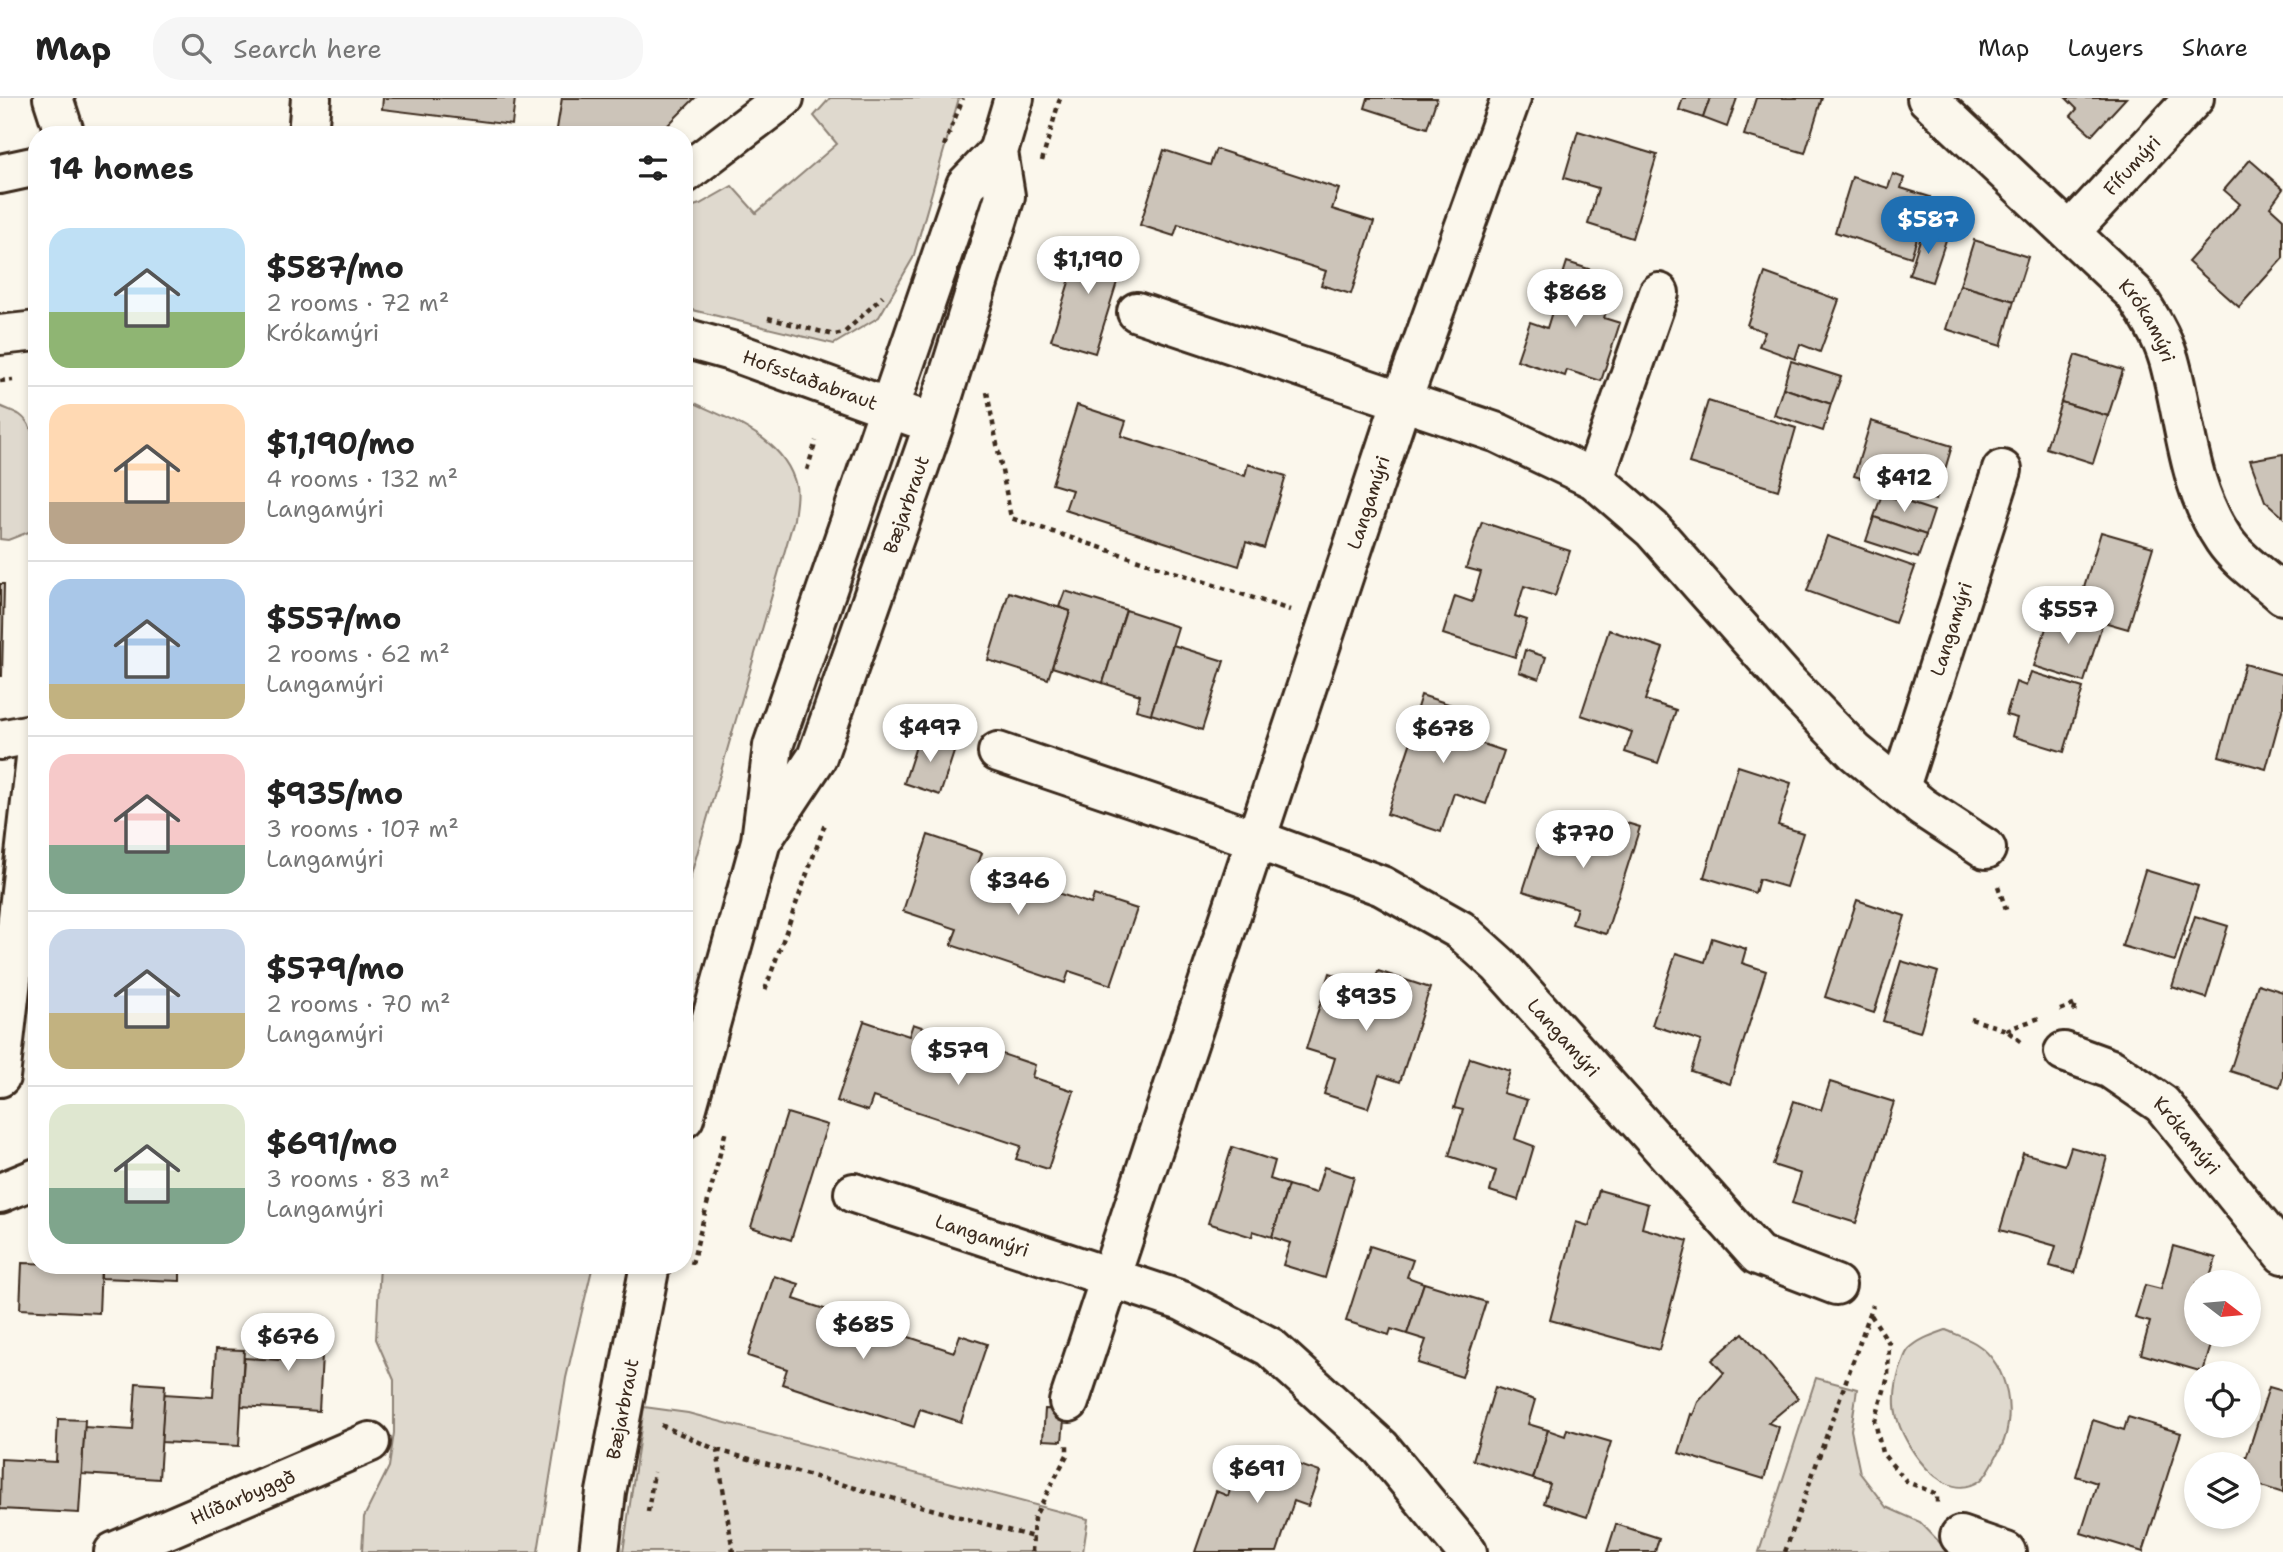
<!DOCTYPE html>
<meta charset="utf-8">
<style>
body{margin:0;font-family:"Shantell Sans",sans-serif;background:#f6f6f6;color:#222;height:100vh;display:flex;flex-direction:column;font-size:26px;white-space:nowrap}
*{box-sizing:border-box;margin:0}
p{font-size:23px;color:#767676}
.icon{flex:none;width:38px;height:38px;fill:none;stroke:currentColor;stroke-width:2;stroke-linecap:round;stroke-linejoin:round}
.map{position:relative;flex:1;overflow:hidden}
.sheet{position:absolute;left:28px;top:28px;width:665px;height:1148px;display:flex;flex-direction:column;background:#fff;border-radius:28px;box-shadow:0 4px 10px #0003}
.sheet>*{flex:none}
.needle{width:46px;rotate:106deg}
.fabs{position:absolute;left:2184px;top:1172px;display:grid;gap:14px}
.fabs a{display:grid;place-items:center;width:77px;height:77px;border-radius:50%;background:#fff;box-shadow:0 4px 10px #0003;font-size:35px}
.price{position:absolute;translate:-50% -60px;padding:0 16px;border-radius:24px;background:#fff;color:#222;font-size:23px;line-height:46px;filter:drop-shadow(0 2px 4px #0008)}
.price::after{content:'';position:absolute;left:50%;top:42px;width:21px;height:16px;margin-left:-10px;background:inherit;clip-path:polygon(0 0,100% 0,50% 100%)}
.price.selected{background:#1f6fb2;color:#fff}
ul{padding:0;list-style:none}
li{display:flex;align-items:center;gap:21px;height:175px;padding:0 21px}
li+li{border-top:2px solid #e0e0e0}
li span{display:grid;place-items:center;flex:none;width:196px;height:140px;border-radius:21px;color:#555}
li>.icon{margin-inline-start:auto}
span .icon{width:84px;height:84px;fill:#fffc;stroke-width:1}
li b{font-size:30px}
h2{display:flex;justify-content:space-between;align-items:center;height:84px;padding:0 21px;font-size:30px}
header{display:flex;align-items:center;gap:42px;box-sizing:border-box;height:98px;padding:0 35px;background:#fff;border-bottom:2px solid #e0e0e0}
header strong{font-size:33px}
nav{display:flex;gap:38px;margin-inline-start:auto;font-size:24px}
.search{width:490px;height:63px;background:#f6f6f6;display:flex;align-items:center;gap:18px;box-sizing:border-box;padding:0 24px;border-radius:28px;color:#767676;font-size:26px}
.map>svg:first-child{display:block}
.green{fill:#dfd9ce;stroke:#8d8276;stroke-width:2}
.building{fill:#ccc4b9;stroke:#3b2a1e;stroke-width:2}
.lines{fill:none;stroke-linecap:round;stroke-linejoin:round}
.minor-casing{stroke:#3b2a1e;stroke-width:44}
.path{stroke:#3b2a1e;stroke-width:4.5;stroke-dasharray:5 5;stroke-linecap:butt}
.minor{stroke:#fbf7ec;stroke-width:38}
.labels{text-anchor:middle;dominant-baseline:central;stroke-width:7;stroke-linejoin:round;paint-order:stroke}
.street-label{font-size:19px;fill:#3b2a1e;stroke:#fbf7ec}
</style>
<header>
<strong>Map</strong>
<div class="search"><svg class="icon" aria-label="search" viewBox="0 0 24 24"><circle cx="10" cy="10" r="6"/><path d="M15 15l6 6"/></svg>Search here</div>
<nav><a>Map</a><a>Layers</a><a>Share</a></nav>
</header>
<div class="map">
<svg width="2283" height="1454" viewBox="0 0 2283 1454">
<rect width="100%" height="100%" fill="#fbf7ec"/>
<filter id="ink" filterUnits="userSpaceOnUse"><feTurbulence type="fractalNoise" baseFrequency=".0143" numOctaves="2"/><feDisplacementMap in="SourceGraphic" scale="14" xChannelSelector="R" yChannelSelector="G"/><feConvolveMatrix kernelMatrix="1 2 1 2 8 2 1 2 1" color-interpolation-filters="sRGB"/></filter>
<g filter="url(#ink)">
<g class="green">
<path d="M830,0H959L913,160L879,219L834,246L684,210V111L700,106L732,88L756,115L837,46L814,18Z"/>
<path d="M684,300C726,321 784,337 796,388C798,398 795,411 794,421L684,801Z"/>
<path d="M0,308C6,311 14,313 20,317C47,336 36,404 34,432L8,442L0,441Z"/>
<path d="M380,1167H593L566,1280L538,1454H362L364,1419L389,1369L394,1335V1282L376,1241Z"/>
<path d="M1946,1232C1955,1236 1967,1240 1975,1245C2010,1266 2018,1323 1998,1355C1994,1363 1988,1376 1981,1382C1945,1408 1907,1352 1898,1323C1892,1306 1895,1288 1900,1271C1903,1265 1904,1256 1909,1251C1919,1241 1932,1237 1946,1232Z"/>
<path d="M1816,1280L1857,1291L1851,1332L1860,1375L1886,1409L1920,1424L1949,1454H1759Z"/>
<path d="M644,1309L688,1315L1088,1421L1083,1454H623Z"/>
</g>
<g class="building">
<path d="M383,0H515L512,27L382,11Z"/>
<path d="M562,0H695L658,37H556Z"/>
<path d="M1368,0H1437L1427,30L1365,10Z"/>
<path d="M1683,0H1710L1703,20L1679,12Z"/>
<path d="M1710,0H1737L1727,29L1703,20Z"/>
<path d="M1756,0H1822L1805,55L1744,37Z"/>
<path d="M2066,0H2126L2092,37L2071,18L2077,11Z"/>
<path d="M1578,33L1657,57L1632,140L1588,126L1598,90L1564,80Z"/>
<path d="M1216,51L1339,91L1332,111L1374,124L1351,196L1321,187L1326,173L1178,126L1174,138L1140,127L1164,52L1210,67Z"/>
<path d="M2250,62L2283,91L2270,109L2283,121V160L2239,209L2188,164L2240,106L2224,92Z"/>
<path d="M1893,76L1904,80L1901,90L1930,99L1911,159L1835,134L1852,79L1888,90Z"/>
<path d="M1923,132L1947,139L1932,184L1909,177Z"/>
<path d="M1082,142L1126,155L1095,255L1051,242Z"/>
<path d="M1974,142L2028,159L2014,203L1960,187Z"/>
<path d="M1567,164L1616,180L1604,220L1620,225L1601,283L1567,272L1565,278L1517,262L1530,224L1547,230L1555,204L1580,212L1586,195L1560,186Z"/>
<path d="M1765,175L1839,202L1820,254L1800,246L1795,261L1759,248L1765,234L1747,227Z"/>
<path d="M1960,187L2014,203L2001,248L1946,231Z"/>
<path d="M2075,257L2123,272L2108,318L2061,304Z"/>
<path d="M1791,263L1841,279L1831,306L1783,290Z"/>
<path d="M1783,290L1831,306L1823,333L1774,317Z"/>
<path d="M1708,303L1796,330L1778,392L1689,365Z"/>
<path d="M2061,304L2108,318L2093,365L2046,350Z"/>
<path d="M1077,307L1126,323L1121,338L1245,378L1248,366L1286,378L1264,450L1246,444L1239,468L1065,412L1072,392L1052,386Z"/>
<path d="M1871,323L1952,348L1936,402L1854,378Z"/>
<path d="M2283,356V419L2265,403L2250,362Z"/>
<path d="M1882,396L1934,413L1926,437L1874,419Z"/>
<path d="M1874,419L1926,437L1918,460L1866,443Z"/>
<path d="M1482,424L1570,453L1555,498L1524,488L1515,518L1527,522L1515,559L1443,536L1455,498L1472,504L1481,474L1466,470Z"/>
<path d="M2101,434L2153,449L2128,531L2076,516Z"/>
<path d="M1827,438L1915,469L1895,525L1807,493Z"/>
<path d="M0,486H4L2,578H0Z"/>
<path d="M1065,493L1126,512L1103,585L1052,569L1070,513L1059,509Z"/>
<path d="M1009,494L1070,513L1048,581L988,562Z"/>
<path d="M2052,511L2102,527L2084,584L2034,568Z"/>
<path d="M1126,512L1178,529L1151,616L1136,612L1140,597L1103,585Z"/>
<path d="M1609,532L1663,550L1645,602L1676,612L1658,665L1625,654L1632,634L1581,617Z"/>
<path d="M1173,547L1224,563L1202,632L1151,616Z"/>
<path d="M1525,552L1546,559L1539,581L1519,574Z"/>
<path d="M2245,566L2283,577V609L2266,671L2219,658Z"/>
<path d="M2031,574L2083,590L2064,654L2012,638L2017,620L2006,617L2016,584L2026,588Z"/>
<path d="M1421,597L1479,616L1471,642L1504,653L1486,706L1454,695L1441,734L1387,716L1416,628L1412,626Z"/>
<path d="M920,636L956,648L940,697L904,685Z"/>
<path d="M1738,668L1791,685L1778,727L1803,735L1786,789L1759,781L1755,795L1704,779Z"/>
<path d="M1606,719L1640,729L1606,836L1572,826L1577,810L1523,793L1545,725L1598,742Z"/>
<path d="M928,737L982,755L977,769L1091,806L1094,797L1137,811L1111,887L1069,873L1065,885L951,847L957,831L903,813Z"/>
<path d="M2145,772L2198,788L2175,863L2122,848Z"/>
<path d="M1857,802L1905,818L1874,915L1825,899Z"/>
<path d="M2195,818L2228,828L2206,900L2172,889Z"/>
<path d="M1712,840L1746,851L1742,865L1766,873L1730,986L1691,973L1701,943L1652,927L1676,855L1705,864Z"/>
<path d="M1901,863L1938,874L1920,934L1883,923Z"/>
<path d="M1378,873L1430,890L1400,984L1379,977L1368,1010L1324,996L1335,960L1306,951L1330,875L1373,889Z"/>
<path d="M2258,886L2283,894V979L2280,989L2230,973Z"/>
<path d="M864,923L909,938L913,926L1035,967L1032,979L1074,993L1048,1071L1016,1061L1021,1048L873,999L868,1013L837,1003Z"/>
<path d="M1470,960L1510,973L1503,995L1527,1002L1515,1041L1534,1048L1518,1102L1490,1093L1496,1073L1449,1058L1463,1012L1454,1010Z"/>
<path d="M1830,984L1894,1004L1856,1125L1792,1105L1801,1076L1773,1067L1794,1003L1821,1012Z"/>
<path d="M787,1015L827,1027L791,1142L751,1129Z"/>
<path d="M1232,1049L1275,1063L1270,1081L1288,1087L1272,1139L1253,1133L1252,1139L1208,1125Z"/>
<path d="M2071,1049L2107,1059L2075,1175L2050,1168L2056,1148L2000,1132L2023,1055L2065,1067Z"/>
<path d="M1324,1069L1354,1079L1325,1180L1283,1167L1290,1145L1272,1139L1288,1087L1316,1095Z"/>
<path d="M1599,1092L1648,1106L1642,1130L1688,1143L1659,1252L1550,1222L1576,1124L1589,1128Z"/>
<path d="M1370,1148L1413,1162L1407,1179L1424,1185L1407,1236L1391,1231L1389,1237L1346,1223Z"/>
<path d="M2173,1148L2216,1160L2209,1182L2217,1185H2196V1237H2214L2203,1274L2141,1256L2150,1224L2135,1220L2145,1187L2161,1191Z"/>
<path d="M22,1165L101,1167L99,1215L20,1211Z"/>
<path d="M101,1167H180V1183L101,1180Z"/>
<path d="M774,1178L799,1186L794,1201L954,1254L960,1237L987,1246L961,1324L920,1311L914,1329L782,1286L787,1271L748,1258Z"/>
<path d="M1424,1185L1486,1204L1462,1279L1418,1265L1426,1242L1407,1236Z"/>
<path d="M296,1218L324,1219L319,1313L241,1308L244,1260L294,1263Z"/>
<path d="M1743,1235L1798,1300L1768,1325L1779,1329L1764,1381L1679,1355L1691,1316L1693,1317L1698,1304L1724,1275L1712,1262Z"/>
<path d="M216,1251L244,1252L239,1348L161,1344L164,1296L213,1299Z"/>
<path d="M136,1285L165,1287L159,1381L82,1376L84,1329L133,1332Z"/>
<path d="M1495,1289L1535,1302L1528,1326L1548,1332L1533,1381L1473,1362Z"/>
<path d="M2269,1289L2283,1293V1395L2249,1384V1367H2244Z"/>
<path d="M1045,1311L1065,1312L1062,1343L1043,1342Z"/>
<path d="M2128,1319L2181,1335L2143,1454L2081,1435L2097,1385L2076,1378L2093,1322L2124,1332Z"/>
<path d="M58,1321L85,1322L79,1415L0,1411L1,1361L56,1364Z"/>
<path d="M1567,1331L1611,1344L1587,1419L1544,1405L1550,1386L1533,1381L1548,1332L1565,1338Z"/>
<path d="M1245,1348L1320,1374L1308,1408L1294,1403L1277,1454H1195L1216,1393L1228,1398Z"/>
<path d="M1616,1426L1659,1440L1655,1454H1607Z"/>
</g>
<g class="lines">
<g class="minor-casing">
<g id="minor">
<path d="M53,0L65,37"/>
<path id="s1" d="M1927,0L2134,195C2148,216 2162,238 2169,262C2186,323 2187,387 2224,442C2238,463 2264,480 2283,497"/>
<path d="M308,37L311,0"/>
<path d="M0,76L37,68"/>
<path d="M684,76L784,0"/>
<path id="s2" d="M2070,134L2194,0"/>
<path d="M1137,214L1498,335L1594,381L1652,431L1790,587L1855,654L1922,709L1986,751"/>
<path d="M0,237L37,233"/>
<path id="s3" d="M684,240L731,253L914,319"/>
<path d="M1594,381L1659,195"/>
<path d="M0,642L37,635"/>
<path id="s4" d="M998,654L1255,741L1382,788L1460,832L1499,867L1758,1157L1836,1187"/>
<path id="s5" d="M1900,689L2002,372"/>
<path id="s6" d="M766,736L817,659L934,326L1005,98L998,54L1014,0"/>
<path id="s7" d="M2064,954L2111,971L2162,1006L2283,1156"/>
<path d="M0,979L37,651"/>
<path d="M684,1020L761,743L773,648L966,87L998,54"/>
<path d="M0,1095L37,1080"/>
<path id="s8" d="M854,1095L1182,1203L1270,1249L1381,1350L1467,1454"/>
<path id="s9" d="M1069,1304L1401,305L1511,0"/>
<path d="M1960,1438L2006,1454"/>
<path id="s10" d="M114,1454L370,1344"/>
<path id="s11" d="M599,1454L606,1394L650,1167"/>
</g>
</g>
<g class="path">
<path d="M944,48L963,0"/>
<path d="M1042,63L1060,0"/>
<path d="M768,220L834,237L844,235L883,198"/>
<path d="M0,283L13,282"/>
<path d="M987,294L1011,420L1290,512"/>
<path d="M807,372L816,343"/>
<path d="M1998,788L2007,814"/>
<path d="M765,892L825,726"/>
<path d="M2060,912L2076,906L2073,918"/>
<path d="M1971,921L2006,932L2024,946"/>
<path d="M2006,932L2042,919"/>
<path d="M692,1166L726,1032"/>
<path d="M1871,1217L1889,1245L1888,1279L1875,1323L1882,1355L1907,1384L1937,1396V1405"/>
<path d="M661,1327L717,1352L733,1454"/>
<path d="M717,1352L1033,1439"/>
<path d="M648,1414L654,1374"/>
<path d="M1032,1454L1034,1420L1067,1357V1344"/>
<path d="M1785,1454L1873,1207"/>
</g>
<use href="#minor" class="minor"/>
</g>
</g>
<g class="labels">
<g class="street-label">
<text stroke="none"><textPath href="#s2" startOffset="91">Fífumýri</textPath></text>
<text stroke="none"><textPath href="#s1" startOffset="315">Krókamýri</textPath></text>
<text stroke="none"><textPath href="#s3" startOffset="133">Hofsstaðabraut</textPath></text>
<text stroke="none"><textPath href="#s9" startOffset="948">Langamýri</textPath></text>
<text stroke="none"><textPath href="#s6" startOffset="360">Bæjarbraut</textPath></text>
<text stroke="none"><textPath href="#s5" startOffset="166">Langamýri</textPath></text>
<text stroke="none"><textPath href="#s4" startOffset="646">Langamýri</textPath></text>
<text stroke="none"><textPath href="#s7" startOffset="152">Krókamýri</textPath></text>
<text stroke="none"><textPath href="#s8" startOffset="135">Langamýri</textPath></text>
<text stroke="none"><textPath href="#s11" startOffset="145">Bæjarbraut</textPath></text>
<text stroke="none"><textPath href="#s10" startOffset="140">Hlíðarbyggð</textPath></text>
</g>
</g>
</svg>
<div class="fabs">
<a><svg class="needle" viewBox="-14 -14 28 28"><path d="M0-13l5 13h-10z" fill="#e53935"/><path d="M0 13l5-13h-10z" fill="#767676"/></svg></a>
<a><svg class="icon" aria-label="locate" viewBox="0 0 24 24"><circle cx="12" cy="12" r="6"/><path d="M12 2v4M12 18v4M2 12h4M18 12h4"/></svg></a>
<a><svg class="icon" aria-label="layers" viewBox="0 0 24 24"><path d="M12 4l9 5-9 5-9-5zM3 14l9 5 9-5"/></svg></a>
</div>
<b class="price selected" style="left:1928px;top:158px">$587</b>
<b class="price" style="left:1088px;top:198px">$1,190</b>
<b class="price" style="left:1575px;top:231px">$868</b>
<b class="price" style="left:1904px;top:416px">$412</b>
<b class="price" style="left:2068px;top:548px">$557</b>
<b class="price" style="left:930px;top:666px">$497</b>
<b class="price" style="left:1443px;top:667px">$678</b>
<b class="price" style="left:1583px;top:772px">$770</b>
<b class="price" style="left:1018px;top:819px">$346</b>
<b class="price" style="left:1366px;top:935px">$935</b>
<b class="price" style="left:958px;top:989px">$579</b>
<b class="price" style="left:863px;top:1263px">$685</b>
<b class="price" style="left:288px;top:1275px">$676</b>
<b class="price" style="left:1257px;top:1407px">$691</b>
<section class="sheet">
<h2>14 homes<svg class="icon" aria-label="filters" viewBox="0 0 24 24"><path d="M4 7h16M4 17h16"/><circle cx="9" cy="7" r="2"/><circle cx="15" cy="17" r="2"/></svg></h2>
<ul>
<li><span style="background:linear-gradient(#bfe0f5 60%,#8fb573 0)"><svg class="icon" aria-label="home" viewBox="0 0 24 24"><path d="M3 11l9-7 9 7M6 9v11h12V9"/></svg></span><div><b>$587/mo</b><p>2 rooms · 72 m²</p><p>Krókamýri</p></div></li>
<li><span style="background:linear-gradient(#ffd9b3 70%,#b9a48a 0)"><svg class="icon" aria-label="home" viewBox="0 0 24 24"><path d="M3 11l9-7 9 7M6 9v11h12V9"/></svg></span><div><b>$1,190/mo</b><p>4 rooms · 132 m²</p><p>Langamýri</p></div></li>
<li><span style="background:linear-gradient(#a9c7e8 75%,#c2b280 0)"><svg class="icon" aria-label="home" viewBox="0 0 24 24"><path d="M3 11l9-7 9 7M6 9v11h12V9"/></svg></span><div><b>$557/mo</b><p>2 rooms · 62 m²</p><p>Langamýri</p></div></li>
<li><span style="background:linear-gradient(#f6c9c9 65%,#7fa58c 0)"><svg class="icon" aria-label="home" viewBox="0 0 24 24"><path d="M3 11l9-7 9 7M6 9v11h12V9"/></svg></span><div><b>$935/mo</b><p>3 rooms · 107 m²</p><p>Langamýri</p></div></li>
<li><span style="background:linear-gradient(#c9d6e8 60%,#c2b280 0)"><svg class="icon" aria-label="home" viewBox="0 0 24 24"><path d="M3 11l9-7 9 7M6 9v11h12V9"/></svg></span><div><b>$579/mo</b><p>2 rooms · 70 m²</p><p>Langamýri</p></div></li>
<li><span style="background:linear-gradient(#dfe7d0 60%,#7fa58c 0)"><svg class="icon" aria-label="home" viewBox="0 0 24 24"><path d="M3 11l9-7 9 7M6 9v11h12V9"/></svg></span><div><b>$691/mo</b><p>3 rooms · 83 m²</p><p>Langamýri</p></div></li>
</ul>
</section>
</div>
